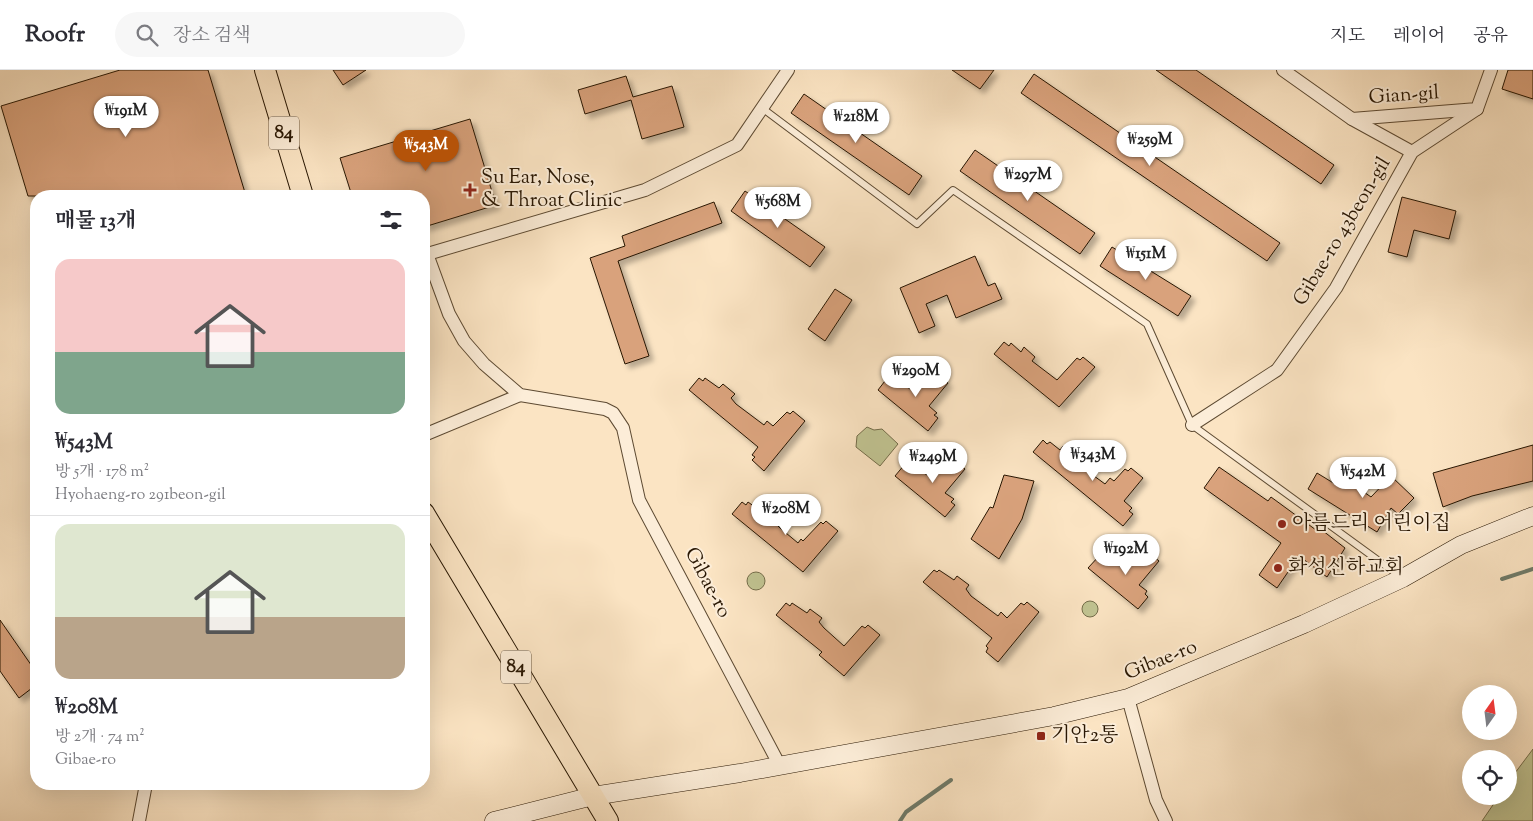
<!DOCTYPE html>
<html lang="ko">
<meta charset="utf-8">
<style>
body{margin:0;font-family:"Sorts Mill Goudy","Noto Serif KR",serif;background:#f7f7f7;color:#2b2b33;height:100vh;display:flex;flex-direction:column;font-size:19px;white-space:nowrap}
*{box-sizing:border-box;margin:0}
p{font-size:16px;color:#7c7c81}
.icon{flex:none;width:28px;height:28px;fill:none;stroke:currentColor;stroke-width:2;stroke-linecap:round;stroke-linejoin:round}
.map{position:relative;flex:1;overflow:hidden}
.drawer{position:absolute;left:30px;top:120px;width:400px;height:600px;display:flex;flex-direction:column;background:#fff;border-radius:20px;box-shadow:0 5px 20px #0002}
.drawer>*{flex:none}
.needle{width:32px;rotate:14deg}
.tools{position:absolute;left:1462px;top:615px;display:grid;gap:10px}
.tools a{display:grid;place-items:center;width:55px;height:55px;border-radius:50%;background:#fff;box-shadow:0 5px 20px #0002;font-size:25px}
.price{position:absolute;translate:-50% -42px;padding:0 11px;border-radius:18px;background:#fff;color:#222;font-size:16px;line-height:32px;filter:drop-shadow(0 1px 2px #0008)}
.price::after{content:'';position:absolute;left:50%;top:30px;width:15px;height:11px;margin-left:-8px;background:inherit;clip-path:polygon(0 0,100% 0,50% 100%)}
.price.current{background:#b45309;color:#fff}
ul{padding:0;list-style:none}
li{display:grid;align-content:center;gap:10px;height:265px;padding:0 25px}
li+li{border-top:1px solid #e1e1e2}
li span{display:grid;place-items:center;height:155px;border-radius:15px;color:#555}
li>.icon{margin-inline-start:auto}
span .icon{width:90px;height:90px;fill:#fffc;stroke-width:1}
li b{font-size:21px}
h2{display:flex;justify-content:space-between;align-items:center;height:60px;padding:0 25px;font-size:21px}
header{display:flex;align-items:center;gap:30px;box-sizing:border-box;height:70px;padding:0 25px;background:#fff;border-bottom:1px solid #e1e1e2}
header strong{font-size:24px}
nav{display:flex;gap:28px;margin-inline-start:auto;font-size:18px}
.search{width:350px;height:45px;background:#f7f7f7;display:flex;align-items:center;gap:12px;box-sizing:border-box;padding:0 18px;border-radius:28px;color:#7c7c81;font-size:19px}
.map>svg:first-child{display:block}
.green{fill:#c1c492;stroke:#746d4a}
.lines{fill:none;stroke-linecap:round;stroke-linejoin:round}
.stream{stroke:#6f7b6a;stroke-width:4}
.building{fill:#d9a27b;stroke:#281602;filter:url(#shadow)}
.lane-casing{stroke:#5d4a32;stroke-width:8}
.street-casing{stroke:#5d4a32;stroke-width:14}
.secondary-casing{stroke:#281602;stroke-width:19}
.primary-casing{stroke:#281602;stroke-width:22}
.lane{stroke:#fcedd8;stroke-width:6}
.street{stroke:#fcedd8;stroke-width:12}
.secondary{stroke:#fcedd8;stroke-width:18}
.primary{stroke:#fbe4c3;stroke-width:20}
.poi-dot{fill:#8f2418;stroke:#fcedd8;stroke-width:2}
.labels{text-anchor:middle;dominant-baseline:central;stroke-width:4;stroke-linejoin:round;paint-order:stroke}
.shield{fill:#fcedd8;stroke:#685642;stroke-width:1}
.shield-label{font-size:19px;font-weight:bold;fill:#281602}
.street-label{font-size:20px;fill:#281602;stroke:#fcedd8}
.poi-label{font-size:20px;fill:#281602;stroke:#fcedd8;text-anchor:start}
</style>
<header>
<strong>Roofr</strong>
<div class="search"><svg class="icon" aria-label="search" viewBox="0 0 24 24"><circle cx="10" cy="10" r="6"/><path d="M15 15l6 6"/></svg>장소 검색</div>
<nav><a>지도</a><a>레이어</a><a>공유</a></nav>
</header>
<div class="map">
<svg width="1533" height="751" viewBox="0 0 1533 751">
<defs>
<filter id="shadow"><feDropShadow dx="4.5" dy="4.5" stdDeviation="2.5" flood-color="#0004"/></filter>
</defs>
<rect width="100%" height="100%" fill="#fbe4c3"/>
<filter id="stains"><feTurbulence type="fractalNoise" baseFrequency=".004" numOctaves="4"/><feColorMatrix values="0 0 0 0 .2 0 0 0 0 .09 0 0 0 0 .02 0 0 0 .5 -.17"/></filter>
<radialGradient id="worn" r=".72"><stop offset=".6" stop-color="#630" stop-opacity="0"/><stop offset="1" stop-color="#630" stop-opacity=".3"/></radialGradient>
<g class="green">
<path d="M867,357L874,360L882,359L898,374L880,396L856,377L857,366Z"/>
<circle cx="756" cy="511" r="9"/>
<circle cx="1090" cy="539" r="8"/>
<path d="M1533,679V751H1482L1499,726H1509V711Z"/>
</g>
<g class="lines">
<g class="stream">
<path d="M1502,509L1533,499"/>
<path d="M900,751L906,742L951,710"/>
</g>
</g>
<g class="building">
<path d="M120,0H208L246,126H28L1,36Z"/>
<path d="M333,0H366L343,15Z"/>
<path d="M952,0H994L980,19Z"/>
<path d="M1156,0H1196L1334,95L1321,114Z"/>
<path d="M1508,0H1533V29L1502,19Z"/>
<path d="M1034,4L1280,173L1267,191L1021,23Z"/>
<path d="M626,6L633,27L672,16L684,57L642,69L631,30L585,44L578,20Z"/>
<path d="M804,24L922,106L909,125L791,43Z"/>
<path d="M470,49L496,135L424,157V126H352L340,88Z"/>
<path d="M975,80L1095,163L1080,184L960,101Z"/>
<path d="M745,121L825,177L810,197L731,141Z"/>
<path d="M1402,127L1456,141L1449,169L1414,160L1407,187L1388,182Z"/>
<path d="M714,132L722,153L618,191L649,286L625,294L590,188L625,176L622,166Z"/>
<path d="M1112,177L1191,226L1178,246L1100,196Z"/>
<path d="M975,186L988,216L995,213L1002,229L956,248L947,225L926,234L935,256L919,263L900,218Z"/>
<path d="M835,219L852,230L825,271L808,259Z"/>
<path d="M1004,272L1009,276L1011,273L1021,282L1024,277L1035,287L1032,291L1057,310L1077,288L1080,290L1083,287L1095,297L1059,337L994,284Z"/>
<path d="M936,303L948,313L929,336L937,343L934,345L938,348L928,361L878,320L888,307L891,310L894,307L910,319L915,313L919,316L930,304L933,306Z"/>
<path d="M699,308L703,311L705,308L719,318L723,314L735,324L731,328L736,334L764,355L767,351L773,356L787,342L790,344L793,341L805,351L764,401L752,390L755,387L752,385L758,377L689,320Z"/>
<path d="M1043,370L1047,374L1050,372L1060,380L1063,376L1074,385L1071,389L1105,414L1110,408L1114,411L1125,399L1128,401L1131,398L1143,408L1124,431L1132,438L1129,441L1133,444L1123,456L1033,382Z"/>
<path d="M1533,375V411L1472,426L1443,437L1433,403Z"/>
<path d="M953,389L965,399L945,423L954,429L951,432L955,435L945,447L895,406L905,394L908,397L910,394L927,405L932,399L935,402L947,390L950,393Z"/>
<path d="M1219,397L1268,431L1271,427L1316,460L1318,457L1345,478L1327,507L1299,486L1277,518L1259,505L1281,473L1204,418Z"/>
<path d="M1317,403L1335,414L1341,406L1371,427L1391,406L1414,428L1398,444L1391,438L1377,462L1308,419Z"/>
<path d="M1004,405L1034,411L1022,449L999,489L971,469L990,437L993,438Z"/>
<path d="M742,432L746,435L748,432L762,442L766,438L778,448L774,452L780,458L798,473L801,469L803,471L821,452L823,454L826,451L838,461L803,502L732,444Z"/>
<path d="M1147,481L1159,491L1139,515L1147,521L1145,524L1148,527L1138,539L1088,498L1099,486L1102,489L1104,486L1121,497L1126,491L1129,494L1141,482L1144,484Z"/>
<path d="M934,500L937,502L939,500L954,510L957,506L969,515L966,519L971,526L998,546L1001,542L1007,548L1021,533L1024,535L1027,532L1039,542L998,592L986,582L988,578L986,576L992,568L923,512Z"/>
<path d="M786,533L790,536L792,533L807,543L810,539L822,548L819,552L824,558L844,576L862,556L865,558L868,555L880,565L844,606L819,585L822,582L776,545Z"/>
<path d="M0,550L36,602V615L19,628L0,601Z"/>
</g>
<g class="lines">
<g class="lane-casing">
<path id="lane" d="M762,38L917,154L953,120L1147,254L1192,355L1401,507"/>
</g>
<g class="street-casing">
<g id="street">
<path d="M1283,0L1352,49L1412,82"/>
<path d="M1352,49L1477,39L1491,0"/>
<path d="M427,184L449,244L464,271L484,294L520,325L605,339L613,343L623,358L639,430L780,696"/>
<path d="M424,185L645,120L737,75L788,0"/>
<path d="M1192,355L1277,300L1336,218L1412,82L1477,39"/>
<path d="M424,365L520,325"/>
<path d="M1128,628L1156,730L1166,751"/>
<path d="M139,751L146,714"/>
</g>
</g>
<g class="secondary-casing">
<path id="secondary" d="M494,751L593,726L740,703L1054,646L1128,628L1304,554L1403,508L1461,475L1533,446"/>
</g>
<g class="primary-casing">
<g id="primary">
<path d="M265,0L303,126"/>
<path d="M424,443L608,751"/>
</g>
</g>
<use href="#lane" class="lane"/>
<use href="#street" class="street"/>
<use href="#secondary" class="secondary"/>
<use href="#primary" class="primary"/>
</g>
<g class="poi-dot">
<path d="M467.5 112.5h5v5h5v5h-5v5h-5v-5h-5v-5h5z"/>
<circle cx="1282" cy="454" r="5"/>
<circle cx="1278" cy="498" r="5"/>
<rect x="1036" y="661" width="10" height="10" rx="2.5"/>
</g>
<g class="labels">
<g class="shield">
<rect x="269" y="46.5" width="30" height="33" rx="4"/>
<rect x="501" y="580.5" width="30" height="33" rx="4"/>
</g>
<g class="shield-label">
<text x="284" y="63">84</text>
<text x="516" y="597">84</text>
</g>
<g class="street-label">
<text transform="translate(1404 26) rotate(-4)">Gian-gil</text>
<text transform="translate(1343 162) rotate(-59)">Gibae-ro 43beon-gil</text>
<text transform="translate(707 513) rotate(62)">Gibae-ro</text>
<text transform="translate(1161 591) rotate(-22)">Gibae-ro</text>
</g>
<g class="poi-label">
<text x="481" y="108">Su Ear, Nose,<tspan x="481" dy="23">&amp; Throat Clinic</tspan></text>
<text x="1292" y="454">아름드리 어린이집</text>
<text x="1288" y="498">화성신하교회</text>
<text x="1051" y="666">기안2통</text>
</g>
</g>
<rect width="100%" height="100%" filter="url(#stains)"/>
<rect width="100%" height="100%" fill="url(#worn)"/>
</svg>
<div class="tools">
<a><svg class="needle" viewBox="-14 -14 28 28"><path d="M0-13l5 13h-10z" fill="#e53935"/><path d="M0 13l5-13h-10z" fill="#7c7c81"/></svg></a>
<a><svg class="icon" aria-label="locate" viewBox="0 0 24 24"><circle cx="12" cy="12" r="6"/><path d="M12 2v4M12 18v4M2 12h4M18 12h4"/></svg></a>
</div>
<b class="price" style="left:126px;top:68px">₩191M</b>
<b class="price" style="left:856px;top:74px">₩218M</b>
<b class="price" style="left:1150px;top:97px">₩259M</b>
<b class="price current" style="left:426px;top:102px">₩543M</b>
<b class="price" style="left:1028px;top:132px">₩297M</b>
<b class="price" style="left:778px;top:159px">₩568M</b>
<b class="price" style="left:1146px;top:211px">₩151M</b>
<b class="price" style="left:916px;top:328px">₩290M</b>
<b class="price" style="left:1093px;top:412px">₩343M</b>
<b class="price" style="left:933px;top:414px">₩249M</b>
<b class="price" style="left:1363px;top:429px">₩542M</b>
<b class="price" style="left:786px;top:466px">₩208M</b>
<b class="price" style="left:1126px;top:506px">₩192M</b>
<section class="drawer">
<h2>매물 13개<svg class="icon" aria-label="filters" viewBox="0 0 24 24"><path d="M4 7h16M4 17h16"/><circle cx="9" cy="7" r="2"/><circle cx="15" cy="17" r="2"/></svg></h2>
<ul>
<li><span style="background:linear-gradient(#f6c9c9 60%,#7fa58c 0)"><svg class="icon" aria-label="home" viewBox="0 0 24 24"><path d="M3 11l9-7 9 7M6 9v11h12V9"/></svg></span><div><b>₩543M</b><p>방 5개 · 178 m²</p><p>Hyohaeng-ro 291beon-gil</p></div></li>
<li><span style="background:linear-gradient(#dfe7d0 60%,#b9a48a 0)"><svg class="icon" aria-label="home" viewBox="0 0 24 24"><path d="M3 11l9-7 9 7M6 9v11h12V9"/></svg></span><div><b>₩208M</b><p>방 2개 · 74 m²</p><p>Gibae-ro</p></div></li>
</ul>
</section>
</div>
